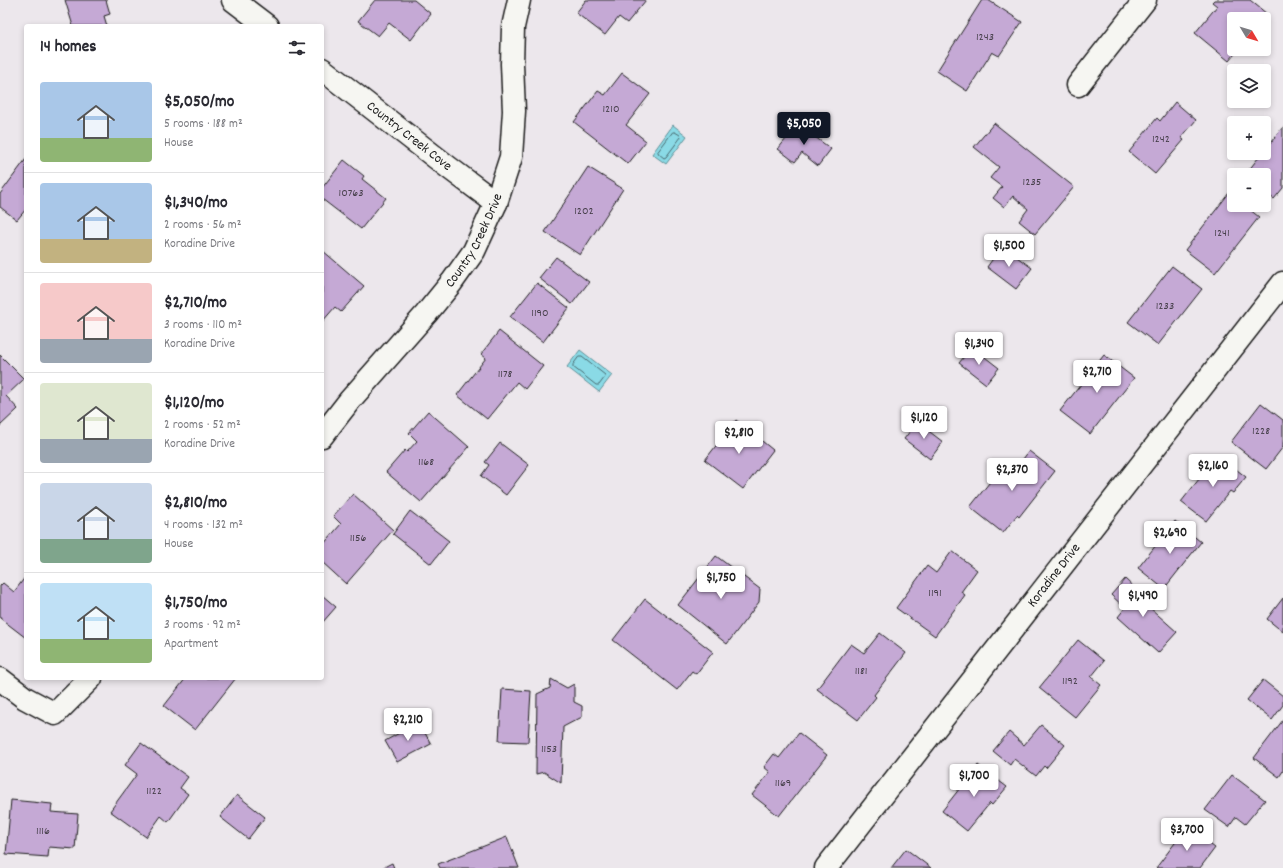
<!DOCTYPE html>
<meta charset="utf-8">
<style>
body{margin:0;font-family:Dekko,sans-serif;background:#f2f2f3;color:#2b2b33;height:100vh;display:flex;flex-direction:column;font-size:15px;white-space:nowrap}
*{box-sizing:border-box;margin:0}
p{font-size:13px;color:#7c7c81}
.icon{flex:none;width:22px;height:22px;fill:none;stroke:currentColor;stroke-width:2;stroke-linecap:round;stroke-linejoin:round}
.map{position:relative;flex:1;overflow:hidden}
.side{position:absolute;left:24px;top:24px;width:300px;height:656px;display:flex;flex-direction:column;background:#fff;border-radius:4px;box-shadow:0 2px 6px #0003}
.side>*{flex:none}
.needle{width:26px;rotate:128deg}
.tools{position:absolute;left:1227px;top:12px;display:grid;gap:8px}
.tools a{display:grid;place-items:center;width:44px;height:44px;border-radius:4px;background:#fff;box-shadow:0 2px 6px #0003;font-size:20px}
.price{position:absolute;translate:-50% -34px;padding:0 9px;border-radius:4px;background:#fff;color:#222;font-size:13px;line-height:26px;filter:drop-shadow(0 1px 2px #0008)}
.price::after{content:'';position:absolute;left:50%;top:24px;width:12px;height:9px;margin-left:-6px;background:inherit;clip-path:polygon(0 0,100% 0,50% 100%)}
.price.on{background:#111827;color:#fff}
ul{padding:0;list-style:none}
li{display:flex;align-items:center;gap:12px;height:100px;padding:0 16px}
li+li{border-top:1px solid #e1e1e2}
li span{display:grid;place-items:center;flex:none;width:112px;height:80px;border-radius:4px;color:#555}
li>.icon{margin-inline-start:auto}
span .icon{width:48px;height:48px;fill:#fffc;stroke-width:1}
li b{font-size:17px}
h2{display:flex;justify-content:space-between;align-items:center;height:48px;padding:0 16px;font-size:17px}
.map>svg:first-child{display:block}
.water{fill:#8adae6;stroke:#5e8e95}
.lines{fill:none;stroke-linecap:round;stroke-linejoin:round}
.shore{stroke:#48686d;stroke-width:1}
.building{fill:#c5a9d5;stroke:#1c1c1c}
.minor-casing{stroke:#1c1c1c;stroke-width:25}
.minor{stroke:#f6f6f2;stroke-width:22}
.labels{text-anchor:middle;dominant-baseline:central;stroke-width:3;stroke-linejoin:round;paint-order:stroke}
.number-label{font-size:12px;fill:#463f4a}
.street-label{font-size:14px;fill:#1c1c1c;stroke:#f6f6f2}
</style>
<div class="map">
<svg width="1283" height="868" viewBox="0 0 1283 868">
<rect width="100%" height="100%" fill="#ece7ec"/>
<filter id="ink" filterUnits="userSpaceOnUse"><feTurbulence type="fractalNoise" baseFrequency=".025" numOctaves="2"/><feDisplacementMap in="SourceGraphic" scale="8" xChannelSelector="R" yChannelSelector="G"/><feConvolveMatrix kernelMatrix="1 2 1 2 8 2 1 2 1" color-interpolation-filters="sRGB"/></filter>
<g filter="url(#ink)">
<g class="water">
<path d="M673,125L687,136L666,164L652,154Z"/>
<path d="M580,350L612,375L599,392L567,367Z"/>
</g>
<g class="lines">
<g class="shore">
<path d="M673,132H675L680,135L681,137L666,157L664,158L659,154L658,152Z"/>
<path d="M579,357H582L605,375V377L599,385H596L573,367V365Z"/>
</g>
</g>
<g class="building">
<path d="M65,0H106L110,14L104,16L107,26H73Z"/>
<path d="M375,0H414L431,14L411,40L389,23L378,36L358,21Z"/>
<path d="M586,0H646L627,23L619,17L605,35L576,13Z"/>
<path d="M982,0H988L1022,22L999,56L992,52L967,91L937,71Z"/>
<path d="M1214,0H1250L1267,14L1263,19H1234V49H1239L1229,61L1195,33L1217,6L1212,2Z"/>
<path d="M622,73L650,94L626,125L646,141L628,164L574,122L598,91L605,95Z"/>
<path d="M1175,102L1196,120L1181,138L1184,140L1155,174L1129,152L1157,118L1160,121Z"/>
<path d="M994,123L1074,187L1035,234L1019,221L1028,209L1013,196L1004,207L993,198L1002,187L990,178L999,167L974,147Z"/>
<path d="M798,124L831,149L818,166L802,153L795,162L778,149Z"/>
<path d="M1283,127V188L1274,199L1264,192V175H1245L1262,153H1264V151Z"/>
<path d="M26,159V209L17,220L0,207V194Z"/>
<path d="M344,160L364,176L362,179L386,198L361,229L322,199V188Z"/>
<path d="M588,167L623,189L580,255L545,232Z"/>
<path d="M1229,193L1234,197V205H1244L1259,217L1215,273L1185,250Z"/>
<path d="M1002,246L1032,268L1016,289L987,267Z"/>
<path d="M322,250L364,286L341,312L335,307L322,322Z"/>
<path d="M556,257L589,282L572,304L539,278Z"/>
<path d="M1172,266L1202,289L1158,345L1128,322Z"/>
<path d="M537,283L569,308L543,342L510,317Z"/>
<path d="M499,331L543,366L525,389L517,382L487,419L457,395L486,358L481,354Z"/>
<path d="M972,347L999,368L986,384L959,363Z"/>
<path d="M0,355L24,379L6,396L18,409L0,426Z"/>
<path d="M1104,355L1134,378L1090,434L1060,411Z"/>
<path d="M1261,403L1283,420V447L1266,469L1231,442Z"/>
<path d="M428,411L469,447L421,502L386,472L405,450L407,452L417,441L409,433Z"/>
<path d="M736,420L773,450L743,489L705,460Z"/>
<path d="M917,422L943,442L930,459L904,439Z"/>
<path d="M500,443L529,465L506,495L481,476L489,465L485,462Z"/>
<path d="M1029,451L1055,471L1019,517L1017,515L1003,533L970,507L1001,468L1011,475Z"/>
<path d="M1218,455L1246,477L1233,493L1230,491L1206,521L1181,502Z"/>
<path d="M353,494L393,530L346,584L322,562V546L341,524L333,516Z"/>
<path d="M410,511L449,541L431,564L393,534Z"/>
<path d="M1175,521L1201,542L1164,589L1138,568Z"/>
<path d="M952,551L977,570L961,592L965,595L935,636L896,608L927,566L936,573Z"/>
<path d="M716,556L760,589L759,602L727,644L678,605Z"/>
<path d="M26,576V638L0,618V586L3,583L14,592Z"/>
<path d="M1125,579L1142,595L1139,598L1177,632L1158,653L1118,617L1125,608L1111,595Z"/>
<path d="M322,595L336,607L322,623Z"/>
<path d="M1283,598V632L1267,619Z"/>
<path d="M645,599L713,652L696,674L692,671L677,690L613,640Z"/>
<path d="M880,633L906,653L874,695L876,697L858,720L817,689L851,644L864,653Z"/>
<path d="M1078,640L1104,661L1091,677L1101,685L1075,717L1039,688Z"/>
<path d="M186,678H236L195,730L164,706Z"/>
<path d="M551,679L567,688L574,684V702L582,706V717L563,727L561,783L544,772L536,774L537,694L550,688Z"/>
<path d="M1263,680L1283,696V705L1272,720L1247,700Z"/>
<path d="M502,689L531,691L528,742L499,741Z"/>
<path d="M1283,720V771L1279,777L1254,758Z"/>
<path d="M419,722L431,744L397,762L385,741Z"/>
<path d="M1041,725L1065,745L1046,768L1044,766L1036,776L1014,759L1010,765L993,751L1009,732L1024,745Z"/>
<path d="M799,733L827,755L779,816L752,795L770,772L764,767L774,754L779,758Z"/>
<path d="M141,743L188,777L180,788L188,794L168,822L161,816L146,837L110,811L137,774L125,765Z"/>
<path d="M978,765L1007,787L992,805L990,803L967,831L942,811Z"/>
<path d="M1232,775L1265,800L1245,824L1236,817L1229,827L1205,810Z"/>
<path d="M237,795L265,817L248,839L220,817Z"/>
<path d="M11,800L52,804L51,812L78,814L75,849L49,847L48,857L6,854Z"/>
<path d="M1187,827L1215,848L1200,868H1156Z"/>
<path d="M507,837L519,868H440L438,864Z"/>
<path d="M906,849L931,868H891Z"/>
<path d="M392,863L394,868H382Z"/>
</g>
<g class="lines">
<g class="minor-casing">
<g id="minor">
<path d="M233,0L267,26"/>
<path id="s1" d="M322,69L448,167L496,203"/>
<path d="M1078,85L1145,0"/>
<path id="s2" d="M322,436L350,400L426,314L452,282L474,251L496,203L511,157L514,111L512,64L513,27L519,0"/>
<path d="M0,679L25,698L55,714L91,678"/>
<path id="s3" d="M826,868L1283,283"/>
</g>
</g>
<use href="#minor" class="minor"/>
</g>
</g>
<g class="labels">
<g class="number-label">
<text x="985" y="37">1243</text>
<text x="611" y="109">1210</text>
<text x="1161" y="139">1242</text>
<text x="1032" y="182">1235</text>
<text x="351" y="193">10763</text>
<text x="584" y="211">1202</text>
<text x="1222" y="233">1241</text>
<text x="1165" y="306">1233</text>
<text x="540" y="313">1190</text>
<text x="505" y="374">1178</text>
<text x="1261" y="431">1228</text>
<text x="426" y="462">1168</text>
<text x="358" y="538">1156</text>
<text x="935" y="593">1191</text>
<text x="861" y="671">1181</text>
<text x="1070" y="681">1192</text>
<text x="549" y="749">1153</text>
<text x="783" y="783">1169</text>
<text x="154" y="791">1122</text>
<text x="43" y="831">1116</text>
</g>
<g class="street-label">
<text stroke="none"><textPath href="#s1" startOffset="110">Country Creek Cove</textPath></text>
<text stroke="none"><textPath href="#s2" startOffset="249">Country Creek Drive</textPath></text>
<text stroke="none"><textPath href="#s3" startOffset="371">Koradine Drive</textPath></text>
</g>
</g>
</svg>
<div class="tools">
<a><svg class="needle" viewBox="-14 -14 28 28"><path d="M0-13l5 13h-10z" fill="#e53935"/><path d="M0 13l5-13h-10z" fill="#7c7c81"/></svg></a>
<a><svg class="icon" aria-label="layers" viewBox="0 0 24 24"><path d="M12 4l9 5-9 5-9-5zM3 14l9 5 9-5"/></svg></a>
<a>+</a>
<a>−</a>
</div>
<b class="price on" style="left:804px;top:146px">$5,050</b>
<b class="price" style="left:1009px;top:268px">$1,500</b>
<b class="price" style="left:979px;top:366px">$1,340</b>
<b class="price" style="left:1097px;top:394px">$2,710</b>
<b class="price" style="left:924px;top:440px">$1,120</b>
<b class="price" style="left:739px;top:455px">$2,810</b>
<b class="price" style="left:1213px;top:488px">$2,160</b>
<b class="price" style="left:1012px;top:492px">$2,370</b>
<b class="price" style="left:1170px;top:555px">$2,690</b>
<b class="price" style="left:721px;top:600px">$1,750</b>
<b class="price" style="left:1143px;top:618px">$1,490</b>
<b class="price" style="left:408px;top:742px">$2,210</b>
<b class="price" style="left:974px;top:798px">$1,700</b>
<b class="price" style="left:1187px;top:852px">$3,700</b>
<section class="side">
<h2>14 homes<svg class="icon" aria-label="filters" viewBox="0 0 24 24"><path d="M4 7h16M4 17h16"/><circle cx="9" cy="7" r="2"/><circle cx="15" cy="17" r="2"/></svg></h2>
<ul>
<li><span style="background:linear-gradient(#a9c7e8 70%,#8fb573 0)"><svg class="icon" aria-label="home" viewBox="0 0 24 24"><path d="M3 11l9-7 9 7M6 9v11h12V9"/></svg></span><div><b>$5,050/mo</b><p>5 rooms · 188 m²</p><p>House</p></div></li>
<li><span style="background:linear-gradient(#a9c7e8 70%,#c2b280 0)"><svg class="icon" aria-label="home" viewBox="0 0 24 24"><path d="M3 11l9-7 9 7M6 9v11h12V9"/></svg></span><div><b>$1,340/mo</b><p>2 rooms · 56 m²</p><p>Koradine Drive</p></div></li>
<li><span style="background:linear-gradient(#f6c9c9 70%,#9aa5b1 0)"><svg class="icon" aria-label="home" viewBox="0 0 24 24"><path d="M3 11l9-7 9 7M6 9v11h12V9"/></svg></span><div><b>$2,710/mo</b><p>3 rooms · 110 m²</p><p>Koradine Drive</p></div></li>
<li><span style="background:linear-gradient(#dfe7d0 70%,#9aa5b1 0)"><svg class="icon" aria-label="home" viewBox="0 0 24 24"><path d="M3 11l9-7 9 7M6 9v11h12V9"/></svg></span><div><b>$1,120/mo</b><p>2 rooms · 52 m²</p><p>Koradine Drive</p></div></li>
<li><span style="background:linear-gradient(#c9d6e8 70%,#7fa58c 0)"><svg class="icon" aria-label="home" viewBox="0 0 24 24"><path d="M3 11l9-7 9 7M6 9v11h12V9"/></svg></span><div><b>$2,810/mo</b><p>4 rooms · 132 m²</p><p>House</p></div></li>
<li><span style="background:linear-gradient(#bfe0f5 70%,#8fb573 0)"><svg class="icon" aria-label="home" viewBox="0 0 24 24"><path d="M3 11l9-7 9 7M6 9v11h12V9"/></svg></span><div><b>$1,750/mo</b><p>3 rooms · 92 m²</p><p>Apartment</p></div></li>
</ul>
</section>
</div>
